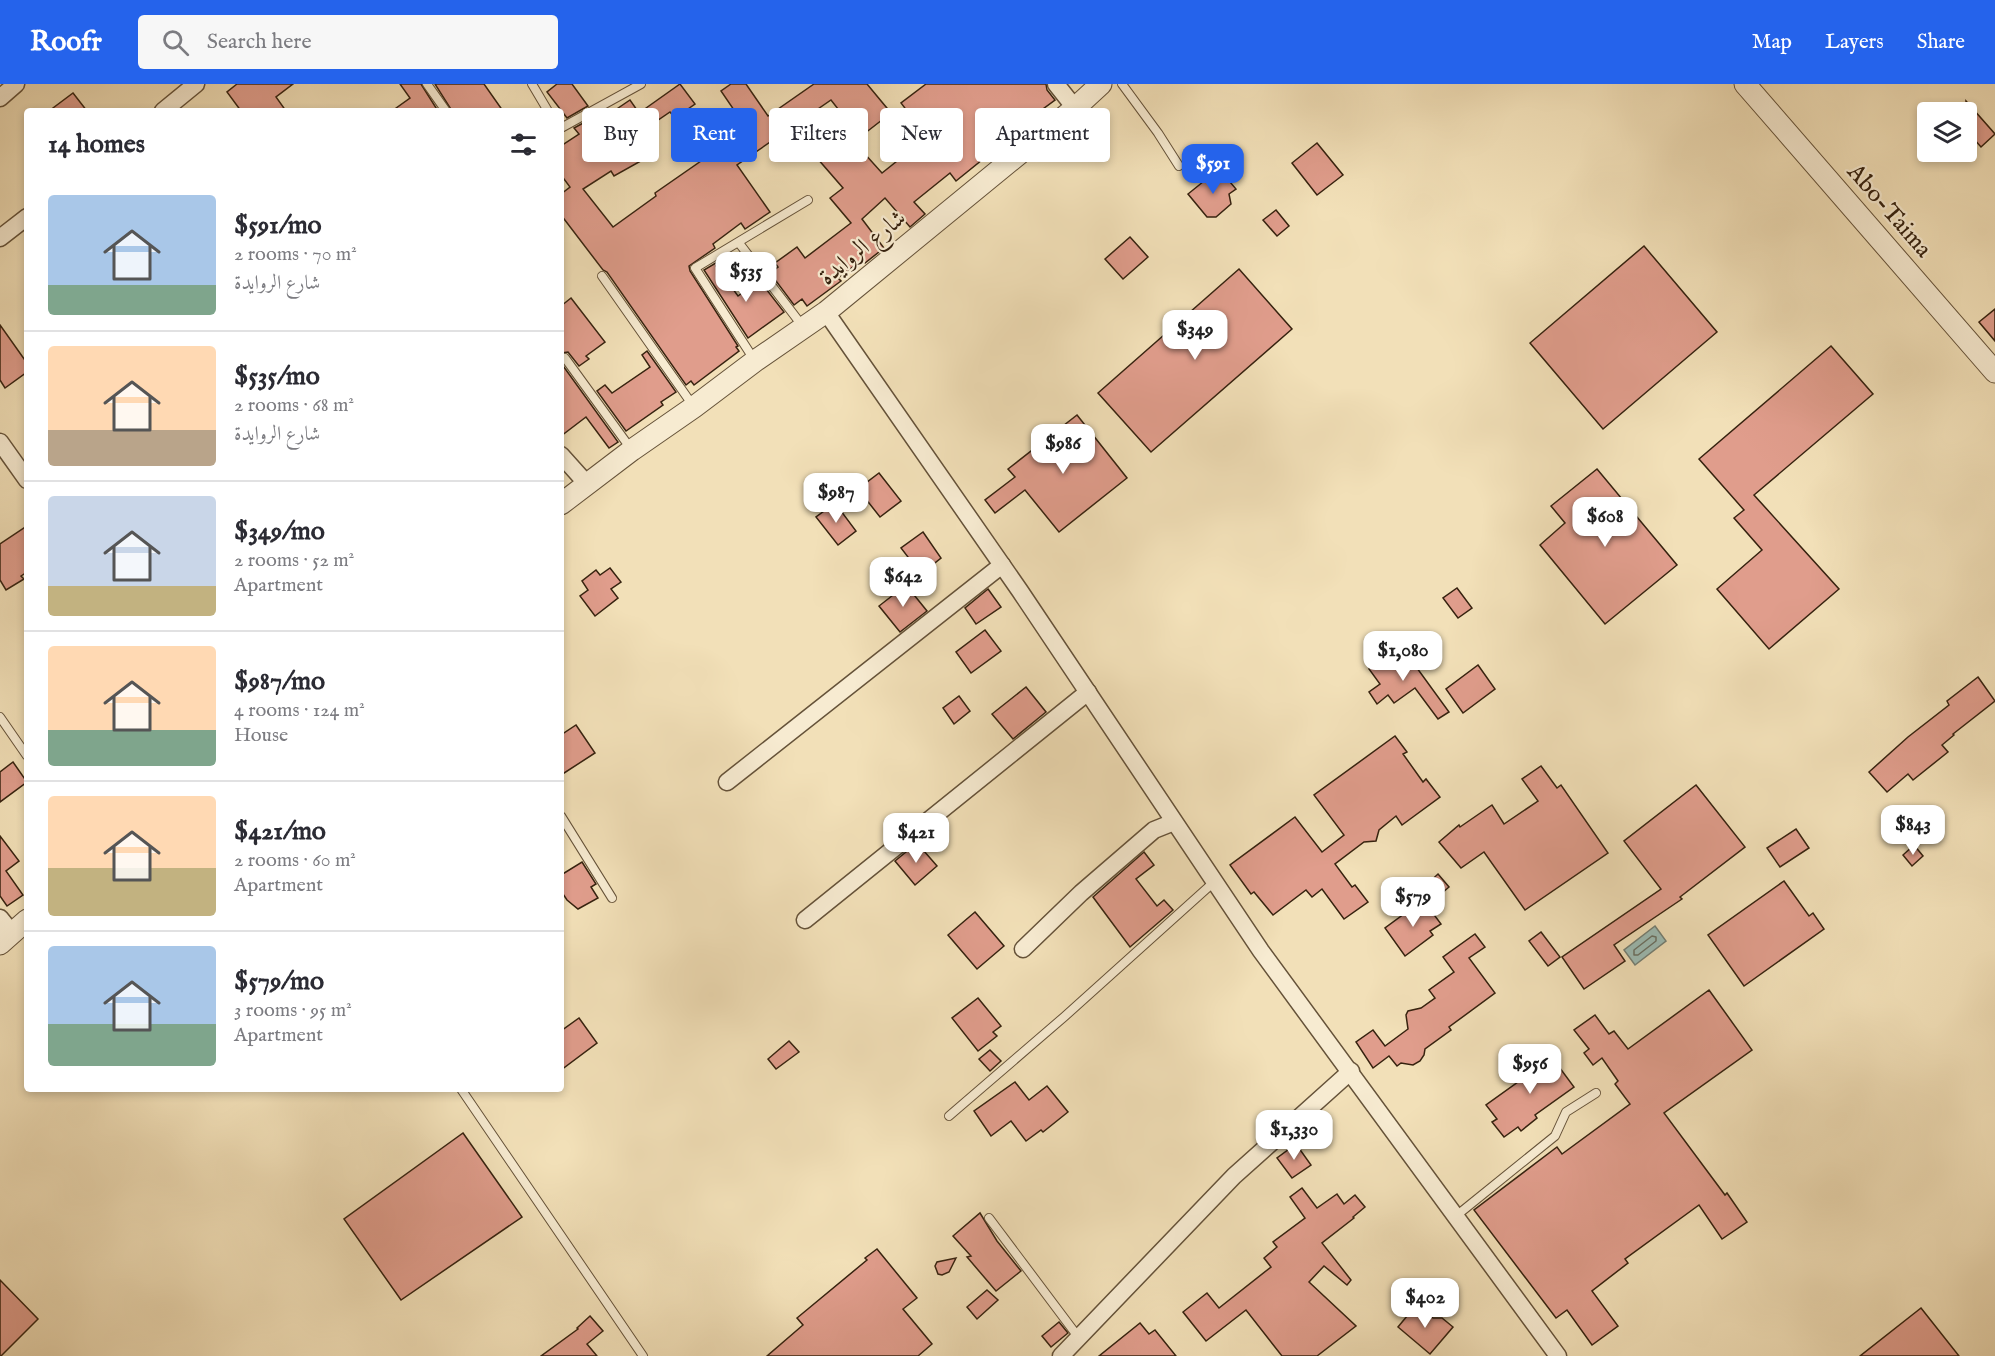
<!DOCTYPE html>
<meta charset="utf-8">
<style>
body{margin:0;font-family:"IM FELL English",Amiri,serif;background:#f7f7f7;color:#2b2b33;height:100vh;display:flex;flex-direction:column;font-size:22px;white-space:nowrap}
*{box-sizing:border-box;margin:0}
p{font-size:20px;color:#7c7c81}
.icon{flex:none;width:33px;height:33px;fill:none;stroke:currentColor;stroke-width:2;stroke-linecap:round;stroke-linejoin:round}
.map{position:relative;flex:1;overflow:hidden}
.details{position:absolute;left:24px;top:24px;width:540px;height:984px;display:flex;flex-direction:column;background:#fff;border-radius:6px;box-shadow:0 3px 9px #0003}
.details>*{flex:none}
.guide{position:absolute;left:582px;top:24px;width:570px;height:54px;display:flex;gap:12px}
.buttons{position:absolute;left:1917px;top:18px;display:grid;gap:12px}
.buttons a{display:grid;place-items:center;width:60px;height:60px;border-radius:6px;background:#fff;box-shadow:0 3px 9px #0003;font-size:30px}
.price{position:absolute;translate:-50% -51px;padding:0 14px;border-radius:12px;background:#fff;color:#222;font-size:20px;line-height:39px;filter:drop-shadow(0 2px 3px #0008)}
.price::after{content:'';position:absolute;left:50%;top:36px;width:18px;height:14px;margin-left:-9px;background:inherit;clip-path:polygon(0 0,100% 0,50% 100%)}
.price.current{background:#2563eb;color:#fff}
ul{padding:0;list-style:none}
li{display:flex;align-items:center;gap:18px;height:150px;padding:0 24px}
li+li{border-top:2px solid #e1e1e2}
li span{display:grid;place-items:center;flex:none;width:168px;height:120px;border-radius:6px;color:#555}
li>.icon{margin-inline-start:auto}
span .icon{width:72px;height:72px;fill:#fffc;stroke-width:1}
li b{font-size:26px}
h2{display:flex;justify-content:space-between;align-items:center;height:72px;padding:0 24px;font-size:26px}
.chip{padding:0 21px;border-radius:6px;background:#fff;box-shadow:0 3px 9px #0003;font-size:21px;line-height:54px}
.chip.current{background:#2563eb;color:#fff}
header{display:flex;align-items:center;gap:36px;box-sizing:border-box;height:84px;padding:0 30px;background:#2563eb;color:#fff}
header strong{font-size:28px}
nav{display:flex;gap:33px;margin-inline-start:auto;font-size:21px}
.search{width:420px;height:54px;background:#f7f7f7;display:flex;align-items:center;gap:15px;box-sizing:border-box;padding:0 21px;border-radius:6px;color:#7c7c81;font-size:22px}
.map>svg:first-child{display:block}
.water{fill:#9cbcb5;stroke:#737e73;stroke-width:1.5}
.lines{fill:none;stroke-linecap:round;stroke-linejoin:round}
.shore{stroke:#696f62;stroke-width:1.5}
.building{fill:#e09d8c;stroke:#36220f;stroke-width:1.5}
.service-casing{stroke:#655239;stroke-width:10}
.minor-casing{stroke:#655239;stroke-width:19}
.tertiary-casing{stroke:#655239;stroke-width:23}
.service{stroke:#f7ebd1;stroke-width:8}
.minor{stroke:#f7ebd1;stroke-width:16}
.tertiary{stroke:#f7ebd1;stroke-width:21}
.labels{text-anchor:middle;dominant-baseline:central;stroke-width:4.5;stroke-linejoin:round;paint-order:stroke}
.street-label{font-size:24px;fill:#36220f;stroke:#f7ebd1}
</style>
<header>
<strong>Roofr</strong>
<div class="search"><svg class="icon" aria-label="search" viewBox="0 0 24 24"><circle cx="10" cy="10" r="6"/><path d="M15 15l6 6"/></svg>Search here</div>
<nav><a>Map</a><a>Layers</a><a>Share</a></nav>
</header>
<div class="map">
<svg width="1995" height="1272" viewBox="0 0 1995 1272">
<rect width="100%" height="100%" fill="#f2e0b8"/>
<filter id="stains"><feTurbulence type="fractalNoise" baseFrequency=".00333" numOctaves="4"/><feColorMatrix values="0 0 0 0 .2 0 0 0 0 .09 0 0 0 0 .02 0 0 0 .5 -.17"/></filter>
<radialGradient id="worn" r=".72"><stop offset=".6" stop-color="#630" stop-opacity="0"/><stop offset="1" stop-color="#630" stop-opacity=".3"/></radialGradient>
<path class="water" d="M1655,842L1666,857L1635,881L1624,866Z"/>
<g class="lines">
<path class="shore" d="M1652,852L1656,853V857L1638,871H1634V866Z"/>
</g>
<g class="building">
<path d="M237,0H293L276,13L286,27H241L227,8Z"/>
<path d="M400,0H421L438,27H392L410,14Z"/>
<path d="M435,0H484L503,27H452Z"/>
<path d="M557,0H572L588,22L567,34L547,8Z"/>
<path d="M680,0L695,20L675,34L670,28L635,52L648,73L614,92L611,87L583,105L613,143L656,112L655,109L747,45L721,7L731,0H746L768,32L814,0H867L891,29L860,53L831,16L737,81L770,128L745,145L741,139L713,160L715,164L689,182L690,187L738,262L736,263L739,267L694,301L691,297L686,301L607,188L603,186L561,131V110L570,103L561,91V62L579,50L574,44L596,32L599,37L630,16L639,29Z"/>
<path d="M926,0H1046L1047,6L1055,16L1028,36L1031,41L1009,57L1008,55L956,97L950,89L914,118L925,130L910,143L885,114L862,135L884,164L865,179L862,176L838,194L841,197L807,222L802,215L794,221L770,189L778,183L775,179L797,163L805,174L851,139L830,114L843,104L817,74L846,49L882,89L927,53L901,19Z"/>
<path d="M73,9L87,27H49Z"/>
<path d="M1966,17L1995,50L1981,63L1966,46Z"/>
<path d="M1317,59L1343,91L1317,111L1292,79Z"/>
<path d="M1219,85L1236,105L1229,110L1231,120L1216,133H1207L1188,110Z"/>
<path d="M1276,126L1289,142L1277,152L1263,136Z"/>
<path d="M1130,153L1148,173L1123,195L1105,175Z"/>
<path d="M1644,162L1717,248L1603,345L1530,259Z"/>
<path d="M719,177L720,179L716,182L738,212L759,196L784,228L748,254L704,186Z"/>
<path d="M1239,185L1292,245L1151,368L1098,309Z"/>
<path d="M571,214L605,258L586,272L589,275L579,282L568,268L561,269V222Z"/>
<path d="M1995,225V257L1979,238Z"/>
<path d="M0,241L27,279V288L5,304L0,296Z"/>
<path d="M1831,262L1873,310L1754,411L1839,505L1769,565L1717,505L1762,466L1734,434L1744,426L1699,375Z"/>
<path d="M647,267L676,308L661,318L663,321L626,347L597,307L605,301L612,309L650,283L642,271Z"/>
<path d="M561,279L618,358L609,364L586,333L561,352Z"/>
<path d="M1077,331L1127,394L1059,448L1025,406L995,429L985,416L1015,393L1008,385Z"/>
<path d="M1597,385L1677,481L1605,540L1540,461L1565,439L1551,422Z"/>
<path d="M879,389L901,417L880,433L858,405Z"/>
<path d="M835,419L856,447L838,461L816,433Z"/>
<path d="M27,442V488L21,492L24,495L6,506L0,496V460Z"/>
<path d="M923,448L941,474L921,490L901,464Z"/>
<path d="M610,484L621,498L611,505L618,514L595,532L580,512L588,506L582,497L596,486L600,491Z"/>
<path d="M906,501L927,527L900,548L879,522Z"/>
<path d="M1457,504L1472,524L1458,534L1443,514Z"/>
<path d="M988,505L1001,523L976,540L965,524Z"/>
<path d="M985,546L1001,567L971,589L956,568Z"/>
<path d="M1401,562L1449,628L1438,635L1415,604L1394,619L1388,611L1377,620L1369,608L1380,600L1369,585Z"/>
<path d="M1478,581L1495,605L1463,629L1446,605Z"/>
<path d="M1978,593L1995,617L1953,650L1954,651L1942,661L1948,668L1913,696L1908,690L1887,708L1869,688L1908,653L1949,621L1947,617Z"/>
<path d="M1026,603L1046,628L1013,655L992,630Z"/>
<path d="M959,612L970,627L954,640L943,624Z"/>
<path d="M576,641L595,669L561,691V651Z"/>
<path d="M1395,652L1407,668L1403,670L1423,698L1426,695L1440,713L1402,741L1396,732L1379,746L1376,757L1364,758L1335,780L1352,803L1355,801L1368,818L1344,835L1322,805L1312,813L1306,806L1273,831L1254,808L1251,810L1230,781L1295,733L1322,768L1344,751L1314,711Z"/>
<path d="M13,678L27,698L0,718V688Z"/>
<path d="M1541,682L1557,704L1561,701L1608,769L1525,826L1484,768L1461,784L1439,758L1459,741L1460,743L1492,721L1504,740L1538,717L1522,695Z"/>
<path d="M1696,701L1745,763L1680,813L1682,815L1614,861L1625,877L1584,905L1562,873L1661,805L1624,757Z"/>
<path d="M1796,745L1809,764L1780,783L1767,764Z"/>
<path d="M0,752L19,777L6,787L23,811L7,822L0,812Z"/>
<path d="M917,759L937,782L915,801L895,777Z"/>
<path d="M1914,761L1923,772L1912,782L1903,771Z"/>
<path d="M1144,768L1154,781L1136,795L1157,822L1164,816L1173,826L1130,863L1093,813Z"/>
<path d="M582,778L596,800L591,803L598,814L578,825L567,816L561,807V791Z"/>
<path d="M1438,790L1449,803L1434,816L1423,804Z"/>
<path d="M1784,797L1809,832L1813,829L1824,845L1744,902L1708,851Z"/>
<path d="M1423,816L1441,840L1430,847L1433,851L1405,872L1385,844Z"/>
<path d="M975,828L1004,862L977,885L948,851Z"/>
<path d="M1541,848L1560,873L1548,882L1529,857Z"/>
<path d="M1475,850L1485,863L1469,874L1495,909L1449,943L1451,946L1425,965L1424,971L1420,977L1413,981L1401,979L1397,982L1389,972L1373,984L1356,958L1373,946L1385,962L1408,945L1406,931L1408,927L1421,924L1435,914L1429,906L1454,888L1443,873Z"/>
<path d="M1709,906L1752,966L1664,1029L1725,1111L1727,1109L1747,1138L1722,1155L1699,1121L1625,1175L1628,1179L1592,1207L1618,1242L1592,1261L1567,1226L1556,1234L1474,1126L1557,1063L1562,1070L1630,1020L1615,1000L1618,997L1602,974L1593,981L1584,969L1589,965L1574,946L1595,931L1609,950L1614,947L1628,965Z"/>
<path d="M978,914L1001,942L993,948L997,952L978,967L952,934Z"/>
<path d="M579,934L597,959L561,986V947Z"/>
<path d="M789,957L799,968L776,985L768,975Z"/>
<path d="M990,966L1001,977L990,987L979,975Z"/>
<path d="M1548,968L1574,1003L1535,1031L1537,1034L1521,1047L1518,1043L1504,1053L1492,1038L1497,1035L1486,1021L1522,995L1518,990Z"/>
<path d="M1015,998L1029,1016L1047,1002L1068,1028L1043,1048L1041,1046L1026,1057L1011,1037L991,1052L974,1027Z"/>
<path d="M463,1049L522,1133L401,1216L344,1135Z"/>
<path d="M1296,1060L1311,1081L1292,1094L1277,1074Z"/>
<path d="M1302,1104L1317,1124L1337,1110L1344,1120L1355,1111L1365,1123L1353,1133L1354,1134L1322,1159L1351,1196L1347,1201L1324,1182L1309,1198L1356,1242L1317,1272H1282L1246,1226L1206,1257L1183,1228L1207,1209L1219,1224L1271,1183L1264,1174L1277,1163L1273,1158L1305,1134L1290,1113Z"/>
<path d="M980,1129L997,1157L1021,1187L996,1207L967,1173L971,1172L953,1152Z"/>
<path d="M877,1165L917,1214L903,1225L932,1260L918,1272H767L803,1241L797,1234L867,1176L865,1174Z"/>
<path d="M956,1174L949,1188L942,1191L938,1190L935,1182L937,1178Z"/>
<path d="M0,1196L38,1235L1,1272H0Z"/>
<path d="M987,1206L998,1216L977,1235L967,1223Z"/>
<path d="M1417,1220L1433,1234H1442L1453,1243L1430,1270L1398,1243Z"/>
<path d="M1921,1224L1959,1272H1860Z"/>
<path d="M590,1232L603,1247L587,1260L597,1272H541L578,1245L577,1244Z"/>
<path d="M1059,1238L1068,1249L1051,1263L1042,1252Z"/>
<path d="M1140,1239L1149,1250L1155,1246L1176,1272H1099Z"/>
</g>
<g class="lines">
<g class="service-casing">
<g id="service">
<path d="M427,0L446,27"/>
<path d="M532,0L548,27"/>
<path d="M1122,0L1158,49L1179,82"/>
<path d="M561,44L641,0"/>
<path d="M739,159L804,244"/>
<path d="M602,192L694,323"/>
<path d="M565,274L631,365"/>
<path d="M755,277L695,184L808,116"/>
<path d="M0,633L27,672"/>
<path d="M561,732L612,814"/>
<path d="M461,1005L643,1272"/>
<path d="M949,1032L1064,933L1214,798"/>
<path d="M1456,1132L1555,1052L1566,1028L1596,1009"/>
<path d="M989,1134L1079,1254"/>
</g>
</g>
<g class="minor-casing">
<g id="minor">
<path d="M1056,0L1075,24"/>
<path d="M0,14L16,0"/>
<path d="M163,27L196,0"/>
<path d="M0,154L27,133"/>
<path d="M826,228L1020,507L1261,867L1558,1272"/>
<path d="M0,358L27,396"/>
<path d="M561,371L587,400"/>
<path d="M727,698L1002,481"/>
<path d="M0,834L12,849"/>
<path d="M805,836L1088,608"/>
<path d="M1023,865L1081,809L1154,746L1174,738"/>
<path d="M1061,1272L1234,1092L1351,987"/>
</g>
</g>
<g class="tertiary-casing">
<g id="tertiary">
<path d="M1745,0L1995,288"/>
<path d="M561,420L632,366L694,323L755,277L826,228L1075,24L1101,0"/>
<path d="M0,860L27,836"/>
</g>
</g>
<use href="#service" class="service"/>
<use href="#minor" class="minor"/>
<use href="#tertiary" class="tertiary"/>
</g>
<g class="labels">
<g class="street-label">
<text transform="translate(1889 127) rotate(49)">Abo-Taima</text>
<text transform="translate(863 164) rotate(-39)">شارع الروايدة</text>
</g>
</g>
<rect width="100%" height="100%" filter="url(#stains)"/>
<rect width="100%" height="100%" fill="url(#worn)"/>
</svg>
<div class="buttons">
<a><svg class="icon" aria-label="layers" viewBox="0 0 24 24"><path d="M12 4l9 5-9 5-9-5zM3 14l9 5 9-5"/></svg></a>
</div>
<b class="price current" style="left:1213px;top:111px">$591</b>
<b class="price" style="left:746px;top:219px">$535</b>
<b class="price" style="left:1195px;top:277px">$349</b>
<b class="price" style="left:1063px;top:391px">$986</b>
<b class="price" style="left:836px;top:440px">$987</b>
<b class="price" style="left:1605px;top:464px">$608</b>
<b class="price" style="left:903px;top:524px">$642</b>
<b class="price" style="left:1403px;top:598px">$1,080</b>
<b class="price" style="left:1913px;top:772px">$843</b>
<b class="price" style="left:916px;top:780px">$421</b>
<b class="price" style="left:1413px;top:844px">$579</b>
<b class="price" style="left:1530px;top:1011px">$956</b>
<b class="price" style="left:1294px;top:1077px">$1,330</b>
<b class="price" style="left:1425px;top:1245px">$402</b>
<div class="guide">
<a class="chip">Buy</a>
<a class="chip current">Rent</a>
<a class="chip">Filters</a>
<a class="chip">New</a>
<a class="chip">Apartment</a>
</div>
<section class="details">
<h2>14 homes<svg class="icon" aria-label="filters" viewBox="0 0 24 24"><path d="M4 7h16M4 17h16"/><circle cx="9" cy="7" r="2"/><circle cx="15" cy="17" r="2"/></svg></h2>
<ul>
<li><span style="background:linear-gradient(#a9c7e8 75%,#7fa58c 0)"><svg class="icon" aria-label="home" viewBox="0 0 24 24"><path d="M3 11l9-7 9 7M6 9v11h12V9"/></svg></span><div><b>$591/mo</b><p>2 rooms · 70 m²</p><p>شارع الروايدة</p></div></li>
<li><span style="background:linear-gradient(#ffd9b3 70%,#b9a48a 0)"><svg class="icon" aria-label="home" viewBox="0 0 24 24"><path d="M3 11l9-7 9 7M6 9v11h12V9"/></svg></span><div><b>$535/mo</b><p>2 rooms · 68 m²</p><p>شارع الروايدة</p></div></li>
<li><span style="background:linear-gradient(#c9d6e8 75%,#c2b280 0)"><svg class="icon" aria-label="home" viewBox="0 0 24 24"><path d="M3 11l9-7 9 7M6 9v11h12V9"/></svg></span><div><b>$349/mo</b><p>2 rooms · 52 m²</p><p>Apartment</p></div></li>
<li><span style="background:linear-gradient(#ffd9b3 70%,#7fa58c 0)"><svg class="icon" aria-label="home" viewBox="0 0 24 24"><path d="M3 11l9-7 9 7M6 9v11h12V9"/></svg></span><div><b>$987/mo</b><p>4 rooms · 124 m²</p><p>House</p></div></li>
<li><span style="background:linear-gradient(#ffd9b3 60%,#c2b280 0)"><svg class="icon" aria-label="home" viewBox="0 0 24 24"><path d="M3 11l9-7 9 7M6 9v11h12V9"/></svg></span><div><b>$421/mo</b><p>2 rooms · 60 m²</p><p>Apartment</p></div></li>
<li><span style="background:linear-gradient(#a9c7e8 65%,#7fa58c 0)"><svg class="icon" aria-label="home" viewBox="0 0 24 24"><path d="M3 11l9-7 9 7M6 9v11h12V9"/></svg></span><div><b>$579/mo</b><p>3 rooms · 95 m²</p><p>Apartment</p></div></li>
</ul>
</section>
</div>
